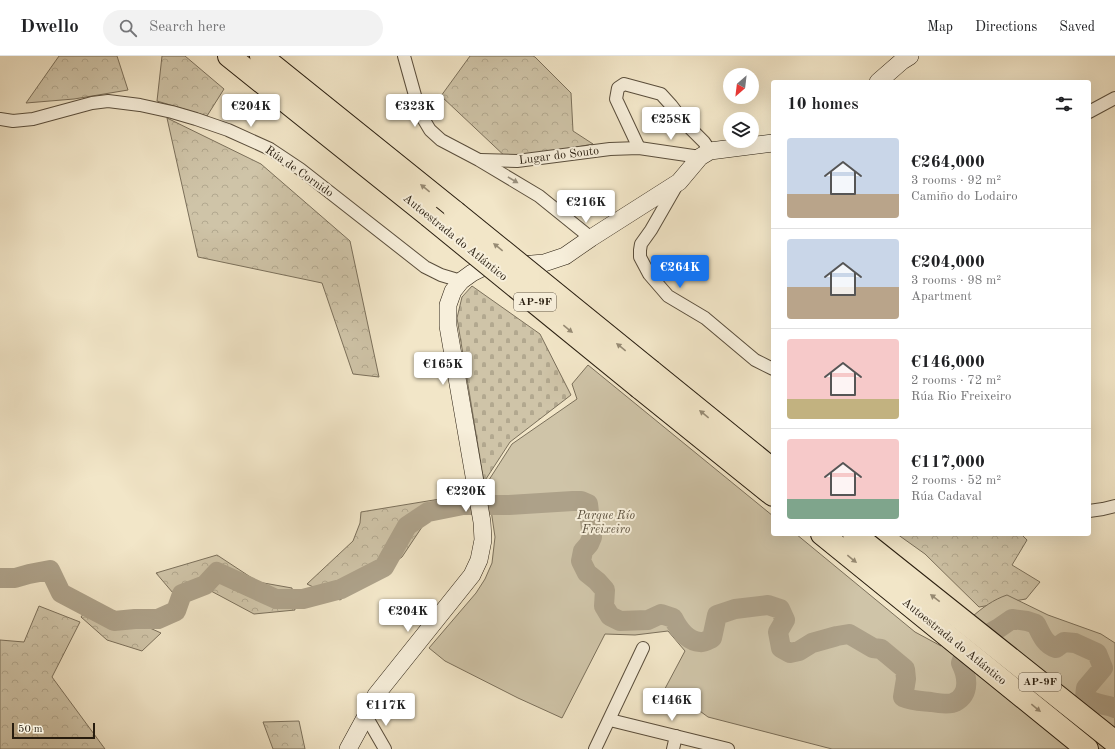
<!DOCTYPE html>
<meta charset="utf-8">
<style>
body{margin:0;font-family:"Old Standard TT",serif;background:#f2f2f2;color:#202124;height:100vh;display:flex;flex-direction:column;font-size:15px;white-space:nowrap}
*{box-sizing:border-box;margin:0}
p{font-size:13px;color:#757577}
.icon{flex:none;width:22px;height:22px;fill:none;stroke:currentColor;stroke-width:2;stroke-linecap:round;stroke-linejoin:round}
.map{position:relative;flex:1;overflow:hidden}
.drawer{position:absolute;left:771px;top:24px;width:320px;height:456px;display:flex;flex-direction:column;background:#fff;border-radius:4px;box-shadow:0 4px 16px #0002}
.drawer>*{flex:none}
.needle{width:26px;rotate:208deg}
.fabs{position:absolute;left:723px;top:12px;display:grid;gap:8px}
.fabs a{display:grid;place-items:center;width:36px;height:36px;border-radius:50%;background:#fff;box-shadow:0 4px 16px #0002;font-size:20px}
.scale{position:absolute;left:12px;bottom:10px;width:83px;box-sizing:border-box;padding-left:4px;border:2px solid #271c0e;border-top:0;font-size:11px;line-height:14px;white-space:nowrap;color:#271c0e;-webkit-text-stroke:3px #f7efdb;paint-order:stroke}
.price{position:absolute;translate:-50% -34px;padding:0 9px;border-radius:4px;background:#fff;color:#222;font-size:13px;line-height:26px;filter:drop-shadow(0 1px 2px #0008)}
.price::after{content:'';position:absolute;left:50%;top:24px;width:12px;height:9px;margin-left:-6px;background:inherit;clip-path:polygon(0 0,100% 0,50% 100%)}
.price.current{background:#1a73e8;color:#fff}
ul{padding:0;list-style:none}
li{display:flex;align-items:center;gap:12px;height:100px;padding:0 16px}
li+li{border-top:1px solid #e0e0e0}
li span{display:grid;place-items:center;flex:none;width:112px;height:80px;border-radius:4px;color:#555}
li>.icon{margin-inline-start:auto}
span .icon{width:48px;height:48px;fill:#fffc;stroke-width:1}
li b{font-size:17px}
h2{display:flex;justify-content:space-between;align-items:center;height:48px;padding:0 16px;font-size:17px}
header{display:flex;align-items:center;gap:24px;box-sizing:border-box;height:56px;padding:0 20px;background:#fff;border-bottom:1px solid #e0e0e0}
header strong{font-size:19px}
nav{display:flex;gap:22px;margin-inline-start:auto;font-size:14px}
.search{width:280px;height:36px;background:#f2f2f2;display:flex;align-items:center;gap:10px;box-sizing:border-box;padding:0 14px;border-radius:22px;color:#757577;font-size:15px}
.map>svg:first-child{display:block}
.forest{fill:url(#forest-crowns);stroke:#7b705b}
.cemetery{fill:url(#cemetery-stones);stroke:#7b705b}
.park{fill:#cfc4a8;stroke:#7b705b}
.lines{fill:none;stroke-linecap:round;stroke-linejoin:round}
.river{stroke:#ada189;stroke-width:20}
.street-casing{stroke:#5a4e3c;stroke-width:14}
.secondary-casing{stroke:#271c0e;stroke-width:18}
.highway-casing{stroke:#271c0e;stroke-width:24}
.street{stroke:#f7efdb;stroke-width:12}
.secondary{stroke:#f7efdb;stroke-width:17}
.highway{stroke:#f2e6c8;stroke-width:22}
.highway-bridge-casing{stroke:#271c0e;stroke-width:24;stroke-linecap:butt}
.highway-bridge{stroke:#f2e6c8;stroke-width:22}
.oneway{fill:#99907f}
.oneway2{fill:#978b74}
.labels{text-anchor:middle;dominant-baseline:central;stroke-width:4;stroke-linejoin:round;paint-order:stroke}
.shield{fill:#f7efdb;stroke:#655b4c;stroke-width:1}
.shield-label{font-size:11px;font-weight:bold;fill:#271c0e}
.street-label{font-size:12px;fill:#271c0e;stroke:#f7efdb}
.park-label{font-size:12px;font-style:italic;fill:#594e3c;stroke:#f7efdb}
</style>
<header>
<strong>Dwello</strong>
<div class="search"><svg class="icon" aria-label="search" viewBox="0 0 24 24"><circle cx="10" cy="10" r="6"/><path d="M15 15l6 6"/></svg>Search here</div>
<nav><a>Map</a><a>Directions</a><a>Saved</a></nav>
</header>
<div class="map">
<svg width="1115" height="693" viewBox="0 0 1115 693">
<defs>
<pattern id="forest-crowns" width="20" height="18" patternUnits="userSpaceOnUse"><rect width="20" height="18" fill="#cfc4a8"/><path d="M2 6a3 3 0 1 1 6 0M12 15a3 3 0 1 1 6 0" fill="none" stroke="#b2a88f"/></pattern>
<pattern id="cemetery-stones" width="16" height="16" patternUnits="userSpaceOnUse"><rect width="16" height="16" fill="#cfc4a8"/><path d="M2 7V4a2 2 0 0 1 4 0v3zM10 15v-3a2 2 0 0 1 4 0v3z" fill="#b2a88f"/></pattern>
</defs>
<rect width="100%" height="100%" fill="#f2e6c8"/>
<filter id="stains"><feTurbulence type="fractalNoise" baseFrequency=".005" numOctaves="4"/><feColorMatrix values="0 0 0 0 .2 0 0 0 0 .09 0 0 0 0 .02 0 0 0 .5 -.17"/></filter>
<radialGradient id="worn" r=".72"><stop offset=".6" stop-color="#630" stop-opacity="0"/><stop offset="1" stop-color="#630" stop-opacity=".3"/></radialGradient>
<g class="forest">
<path d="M59,0H117L128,34L74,43L26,47Z"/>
<path d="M162,0H185L224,33L207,60L157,45Z"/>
<path d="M470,0H533L535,1L571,37L573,75L593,88L509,104L441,40Z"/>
<path d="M167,62L261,108L350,185L379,321L353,318L322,227L198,201Z"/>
<path d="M464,439L467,453L428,462L402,501L340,544L307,528L353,485L360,467L361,456Z"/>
<path d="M897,478H1021L1027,484L1012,509L1040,526L1026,543L979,551L925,498Z"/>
<path d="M217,499L258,526L292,532L295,554L254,558L211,535L173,537L156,517Z"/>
<path d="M92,546L161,577L142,595L107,584L81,561Z"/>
<path d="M39,550L80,566L52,621L105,693H0V584L24,586Z"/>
<path d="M299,665L305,693H273L263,666Z"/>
</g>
<path class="cemetery" d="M472,230L540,278L571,339L510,386L484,426L457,262L462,241Z"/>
<path class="park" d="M588,309L773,460V478H796L915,576L941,590C962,572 980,548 1007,539L1048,559L1101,578L1115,587V693H832L708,661L693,650L660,642L685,595L668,575L635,579L605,578L562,662L518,642L445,605L429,592L476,537L485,523L492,507L495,481L487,427L512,388L577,343L572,328Z"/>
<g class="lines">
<path class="river" d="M0,522H15L29,518L50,514L61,537L114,565L135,563H158L176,555L182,538L205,529L217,516L276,543H303L341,533L384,511L407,470L428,456L463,449H509L573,445H581L588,448L592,481L589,488L583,495L581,505L587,517L597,525L605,534L604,550L610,560L620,565L648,564L661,558L673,562C678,572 687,585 700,586C704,587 708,584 712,582L717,559L735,553L768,549L780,553L785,564L778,576L781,592L790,597L799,595L812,587L837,580L849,578L873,592L881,593L905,613L906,623L903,641C912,645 921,645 931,646C937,647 950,649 955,646C971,638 967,619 961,607L964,599L979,583L999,572L1012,563L1027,565L1036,568C1041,578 1045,589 1056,592L1064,586L1075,587L1097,597L1103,612L1086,632L1085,641C1094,649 1104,648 1115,652"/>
<g class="street-casing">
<g id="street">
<path d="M404,0L416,43L424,64L430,74L441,84L479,104L539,140L591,182"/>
<path d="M1089,56L1115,42"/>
<path d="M0,63L13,65L33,63L92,47L108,45L140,49L172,56L196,63L228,74L270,93L300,113L425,211L441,219L461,225"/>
<path d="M639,92L616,43L618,32L624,28L661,38L671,49L684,66L704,86L710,95"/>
<path d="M480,104L517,105L610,93L639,92L700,101"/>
<path d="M678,127L651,174L641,188L640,194V201L649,218L668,240L705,262L755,304L773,313"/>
<path d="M1089,455L1103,453L1115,450"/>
<path d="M366,660L385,693"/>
<path d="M610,664L728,693"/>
<path d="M595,693L643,592"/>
<path d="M673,693L676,680"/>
</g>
</g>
<g class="secondary-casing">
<g id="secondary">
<path d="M878,26L902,5L910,0"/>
<path d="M348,693L366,660L376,639L472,519L479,504L483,484L482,466L448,270V249L453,235L461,225L472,217L482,212L544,207L565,200L591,182L679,126L700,101L710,95L773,87"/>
</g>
</g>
<g class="highway-casing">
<g id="highway">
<path d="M229,0L429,160"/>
<path d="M261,0L455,156"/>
<path d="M651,315L773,414"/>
<path d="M640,332L773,439"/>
<path d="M822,478L1087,693"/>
<path d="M854,478L1115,686"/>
</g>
</g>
<use href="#street" class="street"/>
<use href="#secondary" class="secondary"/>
<use href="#highway" class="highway"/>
<g class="highway-bridge-casing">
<g id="highway-bridge">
<path d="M455,156L651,315"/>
<path d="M429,160L640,332"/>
</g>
</g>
<use href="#highway-bridge" class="highway-bridge"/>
</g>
<defs><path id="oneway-solid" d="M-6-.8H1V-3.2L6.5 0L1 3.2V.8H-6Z"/></defs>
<use class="oneway" href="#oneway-solid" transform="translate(513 124) rotate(31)"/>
<g class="oneway2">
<use href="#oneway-solid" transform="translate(425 132) rotate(-141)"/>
<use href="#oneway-solid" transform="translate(498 191) rotate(-141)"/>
<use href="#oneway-solid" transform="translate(568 273) rotate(39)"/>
<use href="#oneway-solid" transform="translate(621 291) rotate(-141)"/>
<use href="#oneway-solid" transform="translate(704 358) rotate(-141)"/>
<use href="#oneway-solid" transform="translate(852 503) rotate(39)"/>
<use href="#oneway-solid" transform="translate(935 542) rotate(-142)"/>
<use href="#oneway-solid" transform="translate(1036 652) rotate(39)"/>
</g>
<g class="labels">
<g class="shield">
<rect x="514" y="237" width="42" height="18" rx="3"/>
<rect x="1019" y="617" width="42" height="18" rx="3"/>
</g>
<g class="shield-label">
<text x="535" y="246">AP-9F</text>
<text x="1040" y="626">AP-9F</text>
</g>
<g class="street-label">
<text transform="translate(559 100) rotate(-7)">Lugar do Souto</text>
<text transform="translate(299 116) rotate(35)">Rúa de Cornido</text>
<text transform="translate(455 182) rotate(39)">Autoestrada do Atlántico</text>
<text transform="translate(954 586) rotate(39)">Autoestrada do Atlántico</text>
</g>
<g class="park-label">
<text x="606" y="460">Parque Río<tspan x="606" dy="14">Freixeiro</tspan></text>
</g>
</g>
<rect width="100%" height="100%" filter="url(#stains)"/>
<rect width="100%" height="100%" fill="url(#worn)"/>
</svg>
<div class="fabs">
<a><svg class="needle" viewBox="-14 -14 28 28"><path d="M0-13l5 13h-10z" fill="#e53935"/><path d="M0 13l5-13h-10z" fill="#757577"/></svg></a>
<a><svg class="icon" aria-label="layers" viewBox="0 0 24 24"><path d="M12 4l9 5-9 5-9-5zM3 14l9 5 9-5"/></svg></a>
</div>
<div class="scale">50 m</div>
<b class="price" style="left:251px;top:72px">€204K</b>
<b class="price" style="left:415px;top:72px">€323K</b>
<b class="price" style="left:671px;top:85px">€258K</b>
<b class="price" style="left:586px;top:168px">€216K</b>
<b class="price current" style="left:680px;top:233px">€264K</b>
<b class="price" style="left:443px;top:330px">€165K</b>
<b class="price" style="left:466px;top:457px">€220K</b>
<b class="price" style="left:408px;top:577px">€204K</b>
<b class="price" style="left:672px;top:666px">€146K</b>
<b class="price" style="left:386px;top:671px">€117K</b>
<section class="drawer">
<h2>10 homes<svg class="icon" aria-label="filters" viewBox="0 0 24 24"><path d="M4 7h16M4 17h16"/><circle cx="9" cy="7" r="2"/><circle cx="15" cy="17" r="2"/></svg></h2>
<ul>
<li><span style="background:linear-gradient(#c9d6e8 70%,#b9a48a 0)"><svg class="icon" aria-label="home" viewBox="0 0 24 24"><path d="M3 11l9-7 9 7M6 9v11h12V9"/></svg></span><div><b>€264,000</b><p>3 rooms · 92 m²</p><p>Camiño do Lodairo</p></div></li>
<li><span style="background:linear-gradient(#c9d6e8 60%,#b9a48a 0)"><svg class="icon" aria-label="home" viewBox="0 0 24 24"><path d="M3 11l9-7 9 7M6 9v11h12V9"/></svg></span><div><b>€204,000</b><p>3 rooms · 98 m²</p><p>Apartment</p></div></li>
<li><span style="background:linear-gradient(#f6c9c9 75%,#c2b280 0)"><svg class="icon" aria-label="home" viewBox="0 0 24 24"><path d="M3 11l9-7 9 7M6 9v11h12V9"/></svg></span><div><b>€146,000</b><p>2 rooms · 72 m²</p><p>Rúa Rio Freixeiro</p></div></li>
<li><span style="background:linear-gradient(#f6c9c9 75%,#7fa58c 0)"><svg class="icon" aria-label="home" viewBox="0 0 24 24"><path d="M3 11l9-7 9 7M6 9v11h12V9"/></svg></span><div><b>€117,000</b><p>2 rooms · 52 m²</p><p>Rúa Cadaval</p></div></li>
</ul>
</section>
</div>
